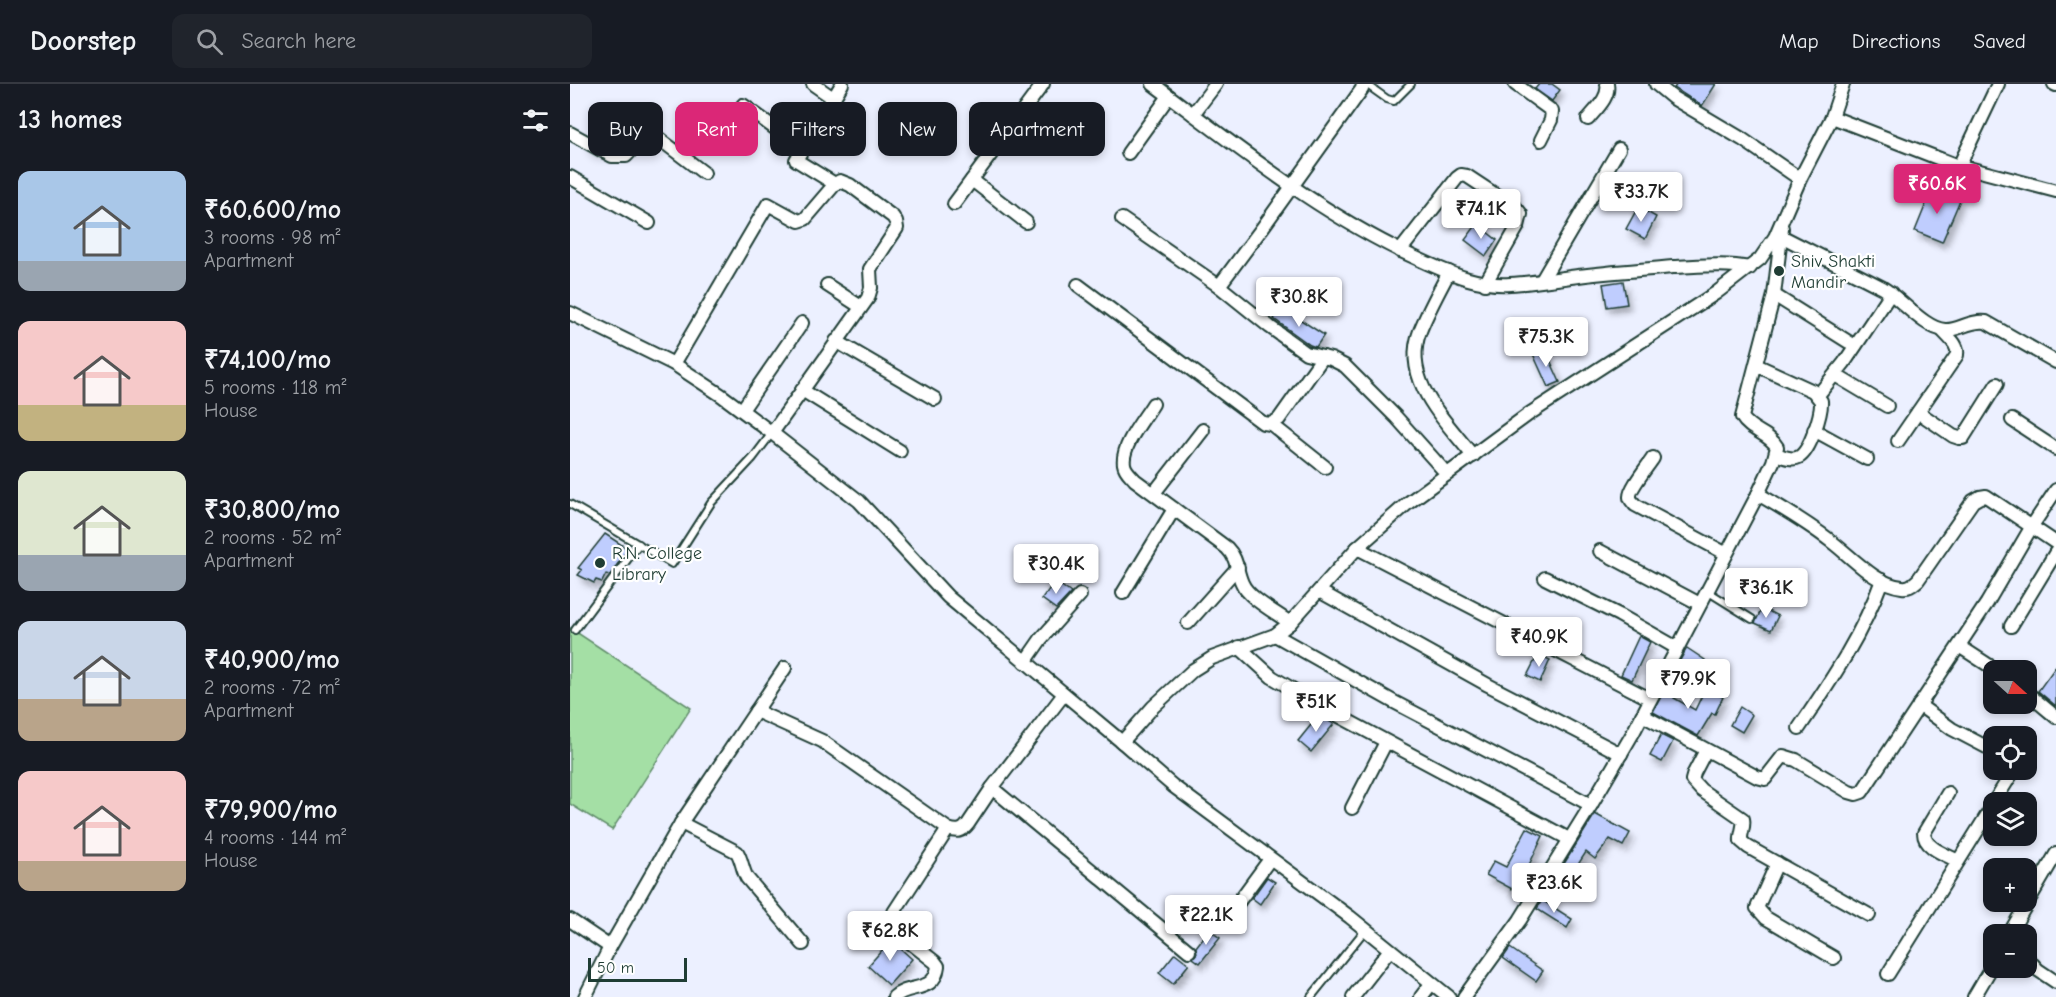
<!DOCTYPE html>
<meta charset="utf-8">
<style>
body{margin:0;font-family:"Comic Neue",sans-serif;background:#20242c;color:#f1f3f6;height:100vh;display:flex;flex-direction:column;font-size:22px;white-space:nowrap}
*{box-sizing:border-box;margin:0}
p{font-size:20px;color:#9ea1a6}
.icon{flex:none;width:33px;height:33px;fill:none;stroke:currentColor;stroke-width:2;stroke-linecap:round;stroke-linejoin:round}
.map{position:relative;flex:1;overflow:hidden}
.panel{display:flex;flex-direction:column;background:#171b24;width:570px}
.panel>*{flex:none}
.hud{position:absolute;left:18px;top:18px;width:570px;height:54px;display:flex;gap:12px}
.needle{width:39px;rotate:111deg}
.fabs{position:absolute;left:1413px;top:576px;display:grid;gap:12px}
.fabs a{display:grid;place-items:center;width:54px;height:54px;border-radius:12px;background:#171b24;box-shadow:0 3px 9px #0003;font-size:30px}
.scale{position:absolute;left:18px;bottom:15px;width:99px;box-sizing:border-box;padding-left:6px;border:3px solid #1f3d34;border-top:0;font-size:16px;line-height:21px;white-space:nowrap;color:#1f3d34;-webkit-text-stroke:4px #fff;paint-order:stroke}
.price{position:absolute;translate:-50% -51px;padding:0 14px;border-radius:6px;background:#fff;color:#222;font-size:20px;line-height:39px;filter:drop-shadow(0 2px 3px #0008)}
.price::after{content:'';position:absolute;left:50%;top:36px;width:18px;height:14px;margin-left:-9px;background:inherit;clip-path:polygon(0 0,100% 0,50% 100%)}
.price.active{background:#db2777;color:#fff}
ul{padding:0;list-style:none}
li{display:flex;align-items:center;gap:18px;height:150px;padding:0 18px}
li span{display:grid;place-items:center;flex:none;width:168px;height:120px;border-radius:12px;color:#555}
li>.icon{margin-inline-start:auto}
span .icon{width:72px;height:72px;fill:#fffc;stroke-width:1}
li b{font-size:26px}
h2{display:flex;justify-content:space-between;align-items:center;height:72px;padding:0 18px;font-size:26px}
.tag{padding:0 21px;border-radius:12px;background:#171b24;box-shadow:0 3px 9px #0003;font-size:21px;line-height:54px}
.tag.active{background:#db2777;color:#fff}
header{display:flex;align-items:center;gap:36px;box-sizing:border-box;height:84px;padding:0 30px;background:#171b24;border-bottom:2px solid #363941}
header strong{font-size:28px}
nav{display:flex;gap:33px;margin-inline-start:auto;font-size:21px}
.search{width:420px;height:54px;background:#20242c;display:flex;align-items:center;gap:15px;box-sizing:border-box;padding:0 21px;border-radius:12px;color:#9ea1a6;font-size:22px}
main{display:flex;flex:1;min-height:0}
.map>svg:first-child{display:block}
.green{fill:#a4dfa5;stroke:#628e6c;stroke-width:1.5}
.building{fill:#bfcdfe;stroke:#1f3d34;stroke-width:1.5;filter:url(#shadow)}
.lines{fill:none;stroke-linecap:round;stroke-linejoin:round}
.lane-casing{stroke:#1f3d34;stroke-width:10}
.street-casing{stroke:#1f3d34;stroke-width:16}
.lane{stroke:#fff;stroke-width:6}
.street{stroke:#fff;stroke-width:12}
.poi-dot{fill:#1f3d34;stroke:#fff;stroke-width:2}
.labels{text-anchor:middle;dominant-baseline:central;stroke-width:4.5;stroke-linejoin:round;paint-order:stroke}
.poi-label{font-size:18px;fill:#1f3d34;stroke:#fff;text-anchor:start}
</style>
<header>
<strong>Doorstep</strong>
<div class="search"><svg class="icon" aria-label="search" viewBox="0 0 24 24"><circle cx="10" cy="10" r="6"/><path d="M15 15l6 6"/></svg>Search here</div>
<nav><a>Map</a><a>Directions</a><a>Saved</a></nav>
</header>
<main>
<section class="panel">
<h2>13 homes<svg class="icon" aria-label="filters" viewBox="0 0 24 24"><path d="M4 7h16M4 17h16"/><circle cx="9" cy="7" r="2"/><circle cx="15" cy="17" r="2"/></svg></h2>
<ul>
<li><span style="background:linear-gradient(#a9c7e8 75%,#9aa5b1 0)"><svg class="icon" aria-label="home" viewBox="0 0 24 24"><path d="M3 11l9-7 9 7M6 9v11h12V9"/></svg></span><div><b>₹60,600/mo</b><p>3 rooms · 98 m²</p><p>Apartment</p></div></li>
<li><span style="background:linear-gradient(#f6c9c9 70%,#c2b280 0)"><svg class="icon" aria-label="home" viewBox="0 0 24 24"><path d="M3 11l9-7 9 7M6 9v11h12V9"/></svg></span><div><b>₹74,100/mo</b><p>5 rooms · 118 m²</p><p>House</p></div></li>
<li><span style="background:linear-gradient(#dfe7d0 70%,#9aa5b1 0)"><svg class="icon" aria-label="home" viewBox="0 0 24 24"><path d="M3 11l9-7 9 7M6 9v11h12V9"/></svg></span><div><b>₹30,800/mo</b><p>2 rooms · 52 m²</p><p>Apartment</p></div></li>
<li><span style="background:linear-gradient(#c9d6e8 65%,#b9a48a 0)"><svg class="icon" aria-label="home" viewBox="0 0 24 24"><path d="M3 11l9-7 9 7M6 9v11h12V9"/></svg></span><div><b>₹40,900/mo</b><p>2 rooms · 72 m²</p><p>Apartment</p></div></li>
<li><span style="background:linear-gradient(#f6c9c9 75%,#b9a48a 0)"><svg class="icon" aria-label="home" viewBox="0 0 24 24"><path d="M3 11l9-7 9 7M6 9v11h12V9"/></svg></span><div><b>₹79,900/mo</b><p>4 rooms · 144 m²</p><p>House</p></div></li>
</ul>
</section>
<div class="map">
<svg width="1486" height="913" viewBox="0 0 1486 913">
<defs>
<filter id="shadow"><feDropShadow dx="3.5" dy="6" stdDeviation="3" flood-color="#0004"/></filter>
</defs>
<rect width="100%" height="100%" fill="#ecf0ff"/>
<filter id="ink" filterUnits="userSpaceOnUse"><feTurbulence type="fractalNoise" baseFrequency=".0167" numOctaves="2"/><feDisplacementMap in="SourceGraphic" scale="12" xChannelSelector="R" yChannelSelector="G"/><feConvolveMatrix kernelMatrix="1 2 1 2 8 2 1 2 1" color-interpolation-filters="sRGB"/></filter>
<g filter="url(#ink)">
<path class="green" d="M0,544L121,624L42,746L0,720Z"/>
<g class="building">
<path d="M969,0H982L990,6L982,17L965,5Z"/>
<path d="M1107,0H1146L1132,22L1104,4Z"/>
<path d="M1362,105L1390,116L1372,158L1345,147Z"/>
<path d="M1068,123L1086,133L1075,155L1056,145Z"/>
<path d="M907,140L927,156L916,172L895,156Z"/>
<path d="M1053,197L1057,220L1037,223L1033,200Z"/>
<path d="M711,223L754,251L746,263L740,261L704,235Z"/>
<path d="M975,265L990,298L978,303L963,270Z"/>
<path d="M35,450L58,465L40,491L36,490L32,498L26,496L24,499L8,491L12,486L8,484Z"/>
<path d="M485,497L501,509L486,525L472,515Z"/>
<path d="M1192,524L1208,532L1201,546L1185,539Z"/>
<path d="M1069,552L1080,558L1062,596L1051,591Z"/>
<path d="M1117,564L1135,576L1126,591L1108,580Z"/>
<path d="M968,570L980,576L970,598L957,592Z"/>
<path d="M1486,582V622L1468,607Z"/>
<path d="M1096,603L1107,609L1104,614L1125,626L1135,605L1153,613L1145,630L1142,629L1128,652L1083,628Z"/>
<path d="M1170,623L1182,631L1172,648L1160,641Z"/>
<path d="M749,631L764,640L741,668L728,657Z"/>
<path d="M1091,651L1103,657L1092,678L1080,672Z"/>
<path d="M1025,730L1060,749L1053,762L1040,755L1025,775L1016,768L1002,790L992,783Z"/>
<path d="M957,744L973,752L957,785L954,783L942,805L916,791L924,777L936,783Z"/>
<path d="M697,793L705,798L690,820L682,814Z"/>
<path d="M972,816L1002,835L997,844L967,825Z"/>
<path d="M639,846L650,854L630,879L623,874L627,869L626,863Z"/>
<path d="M321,856L342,875L319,901L298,882Z"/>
<path d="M940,864L973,887L966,897L933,874Z"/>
<path d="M605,869L619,880L603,900L589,889Z"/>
</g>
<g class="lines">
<g class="lane-casing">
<g id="lane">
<path d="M796,0L817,15L824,17L841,0"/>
<path d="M0,420L102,480L141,419L183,374L202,349"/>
<path d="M1137,507L1182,535"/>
<path d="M5,546L69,460"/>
<path d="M741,913L795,846"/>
</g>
</g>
<g class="street-casing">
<g id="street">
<path d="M243,0L263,14"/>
<path d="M583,0C670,65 756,135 857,179C884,191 910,202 940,200C962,199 985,195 1008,192C1039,188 1071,186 1103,183C1130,182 1154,179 1180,184"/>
<path d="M945,0L982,27L981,36L971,56"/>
<path d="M1086,0L1103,14L1172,55L1230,95"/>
<path d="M1484,0L1486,1"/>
<path d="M173,21L232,64"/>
<path d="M623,30L646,0"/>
<path d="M1262,33L1383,80L1486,107"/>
<path d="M1018,35C1026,25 1040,13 1037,0"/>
<path d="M0,49L42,72H56C65,64 70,49 83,50L134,89"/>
<path d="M558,69L599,12"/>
<path d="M1389,82L1428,0"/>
<path d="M0,93L79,139"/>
<path d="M402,96L456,138"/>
<path d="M265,100L226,76L272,0"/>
<path d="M384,120L473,0"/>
<path d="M552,135L649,202L700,243L736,269L761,275L775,282L826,333L877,390"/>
<path d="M1211,152L1313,204C1331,215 1355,245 1375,246C1388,247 1399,236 1416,238L1486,278"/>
<path d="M830,167L887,94L891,91L897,92L947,125L951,130L948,142L915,200"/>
<path d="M879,188C869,207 858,227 850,247C831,296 875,336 903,372"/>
<path d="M972,196L1049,65"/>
<path d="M257,201L291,223"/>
<path d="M508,201L693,339L701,340L709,335L753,273"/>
<path d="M649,202L693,143L792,5L793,0"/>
<path d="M1204,211L1285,262"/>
<path d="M0,229L104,280L151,311L202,349L289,417L378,513L552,658L603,702L780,833L879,913"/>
<path d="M266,257L365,315"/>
<path d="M104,280L198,120L229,137L235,135L265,100L270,97L280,101L323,133L326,138L327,144L300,185L301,204L298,214L202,349"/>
<path d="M1186,281L1243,307L1251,317C1252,329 1240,367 1229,373C1222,377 1212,372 1206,370"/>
<path d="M1265,291L1317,322"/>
<path d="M232,306L330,367"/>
<path d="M1248,311L1274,279L1321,209"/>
<path d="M583,320C574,335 551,362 554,380C555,387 561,391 565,396L657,464C668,475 666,486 672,499C678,514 707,529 720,539"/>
<path d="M172,326L232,239"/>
<path d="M1348,328L1383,352L1389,354H1393L1427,300"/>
<path d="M1442,336L1486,365"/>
<path d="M701,340L755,383"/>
<path d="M1244,346L1297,375"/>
<path d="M1328,357L1387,271C1389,261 1379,254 1372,246"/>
<path d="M1083,374C1078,382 1059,405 1060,413C1060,416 1063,418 1065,421L1155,469"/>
<path d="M584,409L633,346"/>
<path d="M1188,410C1214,425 1239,440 1262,458C1283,474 1305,500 1332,503C1340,504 1343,500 1348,496L1403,417L1410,413L1416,412L1486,459"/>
<path d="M787,464L1080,615"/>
<path d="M1030,467L1130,520"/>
<path d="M975,494L1049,531L1107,564"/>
<path d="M749,507L918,601L1051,670"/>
<path d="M553,509L604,425"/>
<path d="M618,539L668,483"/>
<path d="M1441,542L1486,468"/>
<path d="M705,551L824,618L1021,721"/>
<path d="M1389,562L1426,586"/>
<path d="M669,563L702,593L754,624L999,755"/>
<path d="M455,578L471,555L510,511"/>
<path d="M1456,608L1486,633"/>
<path d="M1349,621L1382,645L1424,667"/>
<path d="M186,627L252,657L378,745C387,748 392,748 398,740L422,704L494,610"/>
<path d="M1072,631L1187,693L1195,695L1213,672L1226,676L1279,708L1286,710L1292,708L1417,519L1462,442L1486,406"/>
<path d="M1229,644C1261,597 1293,549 1312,496"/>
<path d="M552,658L583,623L623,586L642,574L705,551L720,539L787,464L838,419L959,330L1146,209L1190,175L1205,153L1230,95L1262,33L1273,0"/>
<path d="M1136,666L1124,689L1122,696L1131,706L1173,735C1175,743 1170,749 1171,757L1178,763L1299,831"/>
<path d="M422,704L619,867"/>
<path d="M1378,709L1354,749C1354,764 1377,771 1388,777"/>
<path d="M1424,718L1444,686"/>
<path d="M782,724L816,658"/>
<path d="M111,739L167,768C172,776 172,785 177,794L233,860"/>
<path d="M1207,779L1187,824L1196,834L1264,874"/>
<path d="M0,836L40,863"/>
<path d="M653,839L700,775"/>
<path d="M1439,850L1486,770"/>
<path d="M1456,873L1468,886L1486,898"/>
<path d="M1318,890L1424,720"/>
<path d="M15,913L40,863L111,739L215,584"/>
<path d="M324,913C339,899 365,910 368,882L365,878L328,849L324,844V828L378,745"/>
<path d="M783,913L819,867"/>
<path d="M851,913L861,900"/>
<path d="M894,913L950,836L1021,721L1063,649L1188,410L1203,378L1207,363C1199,349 1180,347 1172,333L1204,211L1212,144"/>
<path d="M1404,913L1424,879"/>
</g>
</g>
<use href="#lane" class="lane"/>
<use href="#street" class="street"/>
</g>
</g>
<g class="poi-dot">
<circle cx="1209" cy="187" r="6"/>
<circle cx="30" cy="479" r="6"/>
</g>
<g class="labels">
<g class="poi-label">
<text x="1221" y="177">Shiv Shakti<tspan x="1221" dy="21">Mandir</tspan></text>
<text x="42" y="469">R.N. College<tspan x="42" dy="21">Library</tspan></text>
</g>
</g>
</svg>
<div class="fabs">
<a><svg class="needle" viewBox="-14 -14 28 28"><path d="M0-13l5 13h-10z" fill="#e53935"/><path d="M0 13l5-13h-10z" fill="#9ea1a6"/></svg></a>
<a><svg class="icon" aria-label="locate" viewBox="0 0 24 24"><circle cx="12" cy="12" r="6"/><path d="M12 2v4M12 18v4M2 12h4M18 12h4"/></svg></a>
<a><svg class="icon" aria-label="layers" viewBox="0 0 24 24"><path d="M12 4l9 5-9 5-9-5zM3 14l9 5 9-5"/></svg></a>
<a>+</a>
<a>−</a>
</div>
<div class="scale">50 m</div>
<b class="price active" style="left:1367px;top:131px">₹60.6K</b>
<b class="price" style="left:1071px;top:139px">₹33.7K</b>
<b class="price" style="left:911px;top:156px">₹74.1K</b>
<b class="price" style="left:729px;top:244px">₹30.8K</b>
<b class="price" style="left:976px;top:284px">₹75.3K</b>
<b class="price" style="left:486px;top:511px">₹30.4K</b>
<b class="price" style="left:1196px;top:535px">₹36.1K</b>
<b class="price" style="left:969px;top:584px">₹40.9K</b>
<b class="price" style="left:1118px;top:626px">₹79.9K</b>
<b class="price" style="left:746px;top:649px">₹51K</b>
<b class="price" style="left:984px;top:830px">₹23.6K</b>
<b class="price" style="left:636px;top:862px">₹22.1K</b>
<b class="price" style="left:320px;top:878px">₹62.8K</b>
<div class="hud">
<a class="tag">Buy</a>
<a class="tag active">Rent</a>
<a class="tag">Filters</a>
<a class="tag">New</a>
<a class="tag">Apartment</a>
</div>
</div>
</main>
